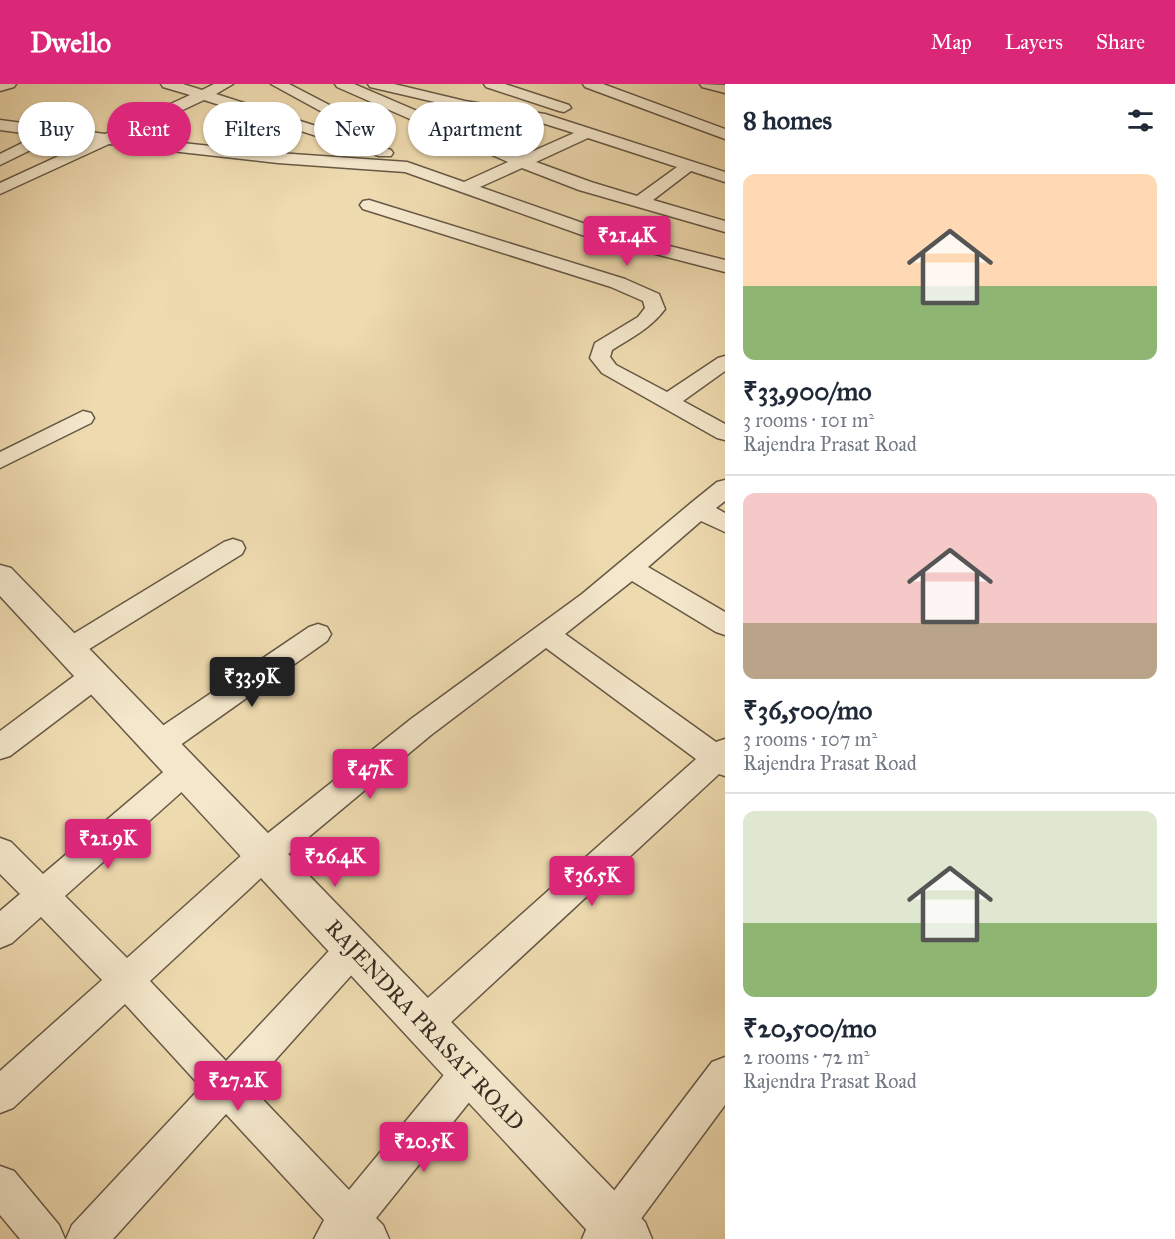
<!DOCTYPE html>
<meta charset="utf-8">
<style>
body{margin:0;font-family:"IM FELL Great Primer",serif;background:#f2f2f3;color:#1f2937;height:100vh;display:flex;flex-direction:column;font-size:22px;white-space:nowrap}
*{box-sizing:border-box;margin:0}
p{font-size:20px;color:#747a83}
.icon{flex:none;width:33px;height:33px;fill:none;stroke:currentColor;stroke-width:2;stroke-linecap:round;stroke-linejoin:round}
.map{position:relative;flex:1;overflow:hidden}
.details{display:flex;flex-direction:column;background:#fff;width:450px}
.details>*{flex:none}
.top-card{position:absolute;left:18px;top:18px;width:570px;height:54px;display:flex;gap:12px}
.price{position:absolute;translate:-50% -51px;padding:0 14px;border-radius:6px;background:#db2777;color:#fff;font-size:20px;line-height:39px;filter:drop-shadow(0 2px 3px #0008)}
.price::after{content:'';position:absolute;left:50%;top:36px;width:18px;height:14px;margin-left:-9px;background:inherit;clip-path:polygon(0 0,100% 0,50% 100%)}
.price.current{background:#222;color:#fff}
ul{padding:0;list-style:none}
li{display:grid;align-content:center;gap:12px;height:318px;padding:0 18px}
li+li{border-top:2px solid #e0e1e3}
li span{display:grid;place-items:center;height:186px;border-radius:12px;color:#555}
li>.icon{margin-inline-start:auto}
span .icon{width:108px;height:108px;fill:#fffc;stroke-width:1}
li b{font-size:26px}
h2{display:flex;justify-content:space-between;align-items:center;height:72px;padding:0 18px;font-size:26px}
.pill{padding:0 21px;border-radius:27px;background:#fff;box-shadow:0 2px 4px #0004;font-size:21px;line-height:54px}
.pill.current{background:#db2777;color:#fff}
header{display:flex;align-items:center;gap:36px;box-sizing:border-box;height:84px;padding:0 30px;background:#db2777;color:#fff}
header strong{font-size:28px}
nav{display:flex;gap:33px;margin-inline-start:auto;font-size:21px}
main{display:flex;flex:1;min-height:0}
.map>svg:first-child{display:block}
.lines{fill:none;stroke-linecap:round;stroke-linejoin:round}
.minor-casing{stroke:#665845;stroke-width:3}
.tertiary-casing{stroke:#665845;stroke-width:3}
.minor{fill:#f4e7cb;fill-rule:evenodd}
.tertiary{fill:#f4e7cb;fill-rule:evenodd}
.labels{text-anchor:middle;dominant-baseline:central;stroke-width:4.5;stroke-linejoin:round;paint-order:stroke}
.street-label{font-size:22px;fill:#382d22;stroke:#f4e7cb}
</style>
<header>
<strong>Dwello</strong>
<nav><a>Map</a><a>Layers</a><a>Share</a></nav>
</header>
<main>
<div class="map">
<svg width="725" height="1155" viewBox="0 0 725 1155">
<rect width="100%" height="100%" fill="#eedaaf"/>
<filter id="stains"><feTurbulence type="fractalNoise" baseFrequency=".00333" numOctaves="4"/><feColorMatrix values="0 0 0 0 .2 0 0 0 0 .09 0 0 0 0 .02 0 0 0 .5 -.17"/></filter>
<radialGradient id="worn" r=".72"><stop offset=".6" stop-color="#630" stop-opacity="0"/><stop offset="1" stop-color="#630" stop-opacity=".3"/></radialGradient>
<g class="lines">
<g class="minor-casing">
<g id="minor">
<path d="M0,0H16L14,3L0,7Z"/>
<path d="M161,0H183L202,6L214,0H233L216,10L391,66L393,69L391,72H379L204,16L125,53L278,69L407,78L464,98L508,78L337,3L335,0H354L522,72L574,49L542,39L465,25L370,3L368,0H394L465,17L545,30L725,88V98L691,87L653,116L725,137V148L579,106L522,84L480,103L594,143L725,176V188L582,151L405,88L278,79L109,60L0,110V99L89,58L57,53L0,81V70L38,51L0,46V36L105,50L190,11L163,3ZM588,54L677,83L637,112L591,98L536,78Z"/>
<path d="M271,0H289L389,52L391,55L389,58H377Z"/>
<path d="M484,0H505L569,21L571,24L564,28L559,27L486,3Z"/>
<path d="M583,0H603L725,45V55L585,3Z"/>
<path d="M700,0L725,1V9L702,3Z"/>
<path d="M369,116L625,195L659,210L665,225C651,244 631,254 612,266L610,273L616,281L667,308L718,274L725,272V287L683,317L725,340V356L717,354L602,289L590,274L595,259L638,233L645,224L643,217L611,203L363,125L360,121L363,117Z"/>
<path d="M83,327L91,329L94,334L91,339L0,384V368Z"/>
<path d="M725,396V417L716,424L725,429V448L701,437L648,483L725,528V551L716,548L632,497L565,550L716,658L725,655V692L719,690L436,952L424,957L412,952L407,940L412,928L696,675L546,564L431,651L275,781L150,897L226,977L341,854L353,849L365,854L370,865L365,876L251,1003L349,1106L457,975L470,970L483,975L488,988L483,1001L376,1134L383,1141L389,1155H314L324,1136L226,1030L113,1155H66L72,1141L201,1003L125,920L13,1024L0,1029V987L102,896L41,833L12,859L0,864V827L20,810L0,790V754L11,758L43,790L175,678L185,674L195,678L200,687L195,696L65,812L127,874L253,761L411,635L582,510L691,419L717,398Z"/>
<path d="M233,455L242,458L245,464L242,470L78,572L69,575L60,572L56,565L60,558L224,458Z"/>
<path d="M318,540L327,543L331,550L327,557L169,669L159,672L149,669L145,660L149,651L309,543Z"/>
<path d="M95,581L105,584L109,592L105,600L10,672L0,675V647L85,584Z"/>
<path d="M725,973V1021L626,1155H582L588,1141L712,978Z"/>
<path d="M0,1082L14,1087L59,1141L65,1155H20L0,1131Z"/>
</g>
</g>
<g class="tertiary-casing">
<path id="tertiary" d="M0,481L11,484L645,1138L652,1155H595L0,512Z"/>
</g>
<use href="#minor" class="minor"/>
<use href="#tertiary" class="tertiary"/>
</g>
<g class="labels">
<g class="street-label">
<text transform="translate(425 941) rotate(47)">RAJENDRA PRASAT ROAD</text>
</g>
</g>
<rect width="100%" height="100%" filter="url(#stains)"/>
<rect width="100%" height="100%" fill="url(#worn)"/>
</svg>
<b class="price" style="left:627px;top:183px">₹21.4K</b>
<b class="price current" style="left:252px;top:624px">₹33.9K</b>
<b class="price" style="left:370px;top:716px">₹47K</b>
<b class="price" style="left:108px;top:786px">₹21.9K</b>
<b class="price" style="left:335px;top:804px">₹26.4K</b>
<b class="price" style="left:592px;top:823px">₹36.5K</b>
<b class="price" style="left:238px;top:1028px">₹27.2K</b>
<b class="price" style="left:424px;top:1089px">₹20.5K</b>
<div class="top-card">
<a class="pill">Buy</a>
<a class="pill current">Rent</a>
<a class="pill">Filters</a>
<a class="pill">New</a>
<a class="pill">Apartment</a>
</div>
</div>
<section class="details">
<h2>8 homes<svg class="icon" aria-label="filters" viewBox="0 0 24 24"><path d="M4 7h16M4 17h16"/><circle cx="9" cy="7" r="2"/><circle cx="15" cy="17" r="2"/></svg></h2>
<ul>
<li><span style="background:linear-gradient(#ffd9b3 60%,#8fb573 0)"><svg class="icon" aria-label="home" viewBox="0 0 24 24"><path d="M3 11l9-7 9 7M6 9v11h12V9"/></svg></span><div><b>₹33,900/mo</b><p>3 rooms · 101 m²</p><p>Rajendra Prasat Road</p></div></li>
<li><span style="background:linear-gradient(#f6c9c9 70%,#b9a48a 0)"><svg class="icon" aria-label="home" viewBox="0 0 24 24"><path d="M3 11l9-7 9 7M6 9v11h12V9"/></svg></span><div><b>₹36,500/mo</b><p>3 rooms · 107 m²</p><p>Rajendra Prasat Road</p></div></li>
<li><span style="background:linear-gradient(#dfe7d0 60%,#8fb573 0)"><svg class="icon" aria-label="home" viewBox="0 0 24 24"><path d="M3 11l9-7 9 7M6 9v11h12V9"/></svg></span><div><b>₹20,500/mo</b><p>2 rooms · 72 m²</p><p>Rajendra Prasat Road</p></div></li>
</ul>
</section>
</main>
